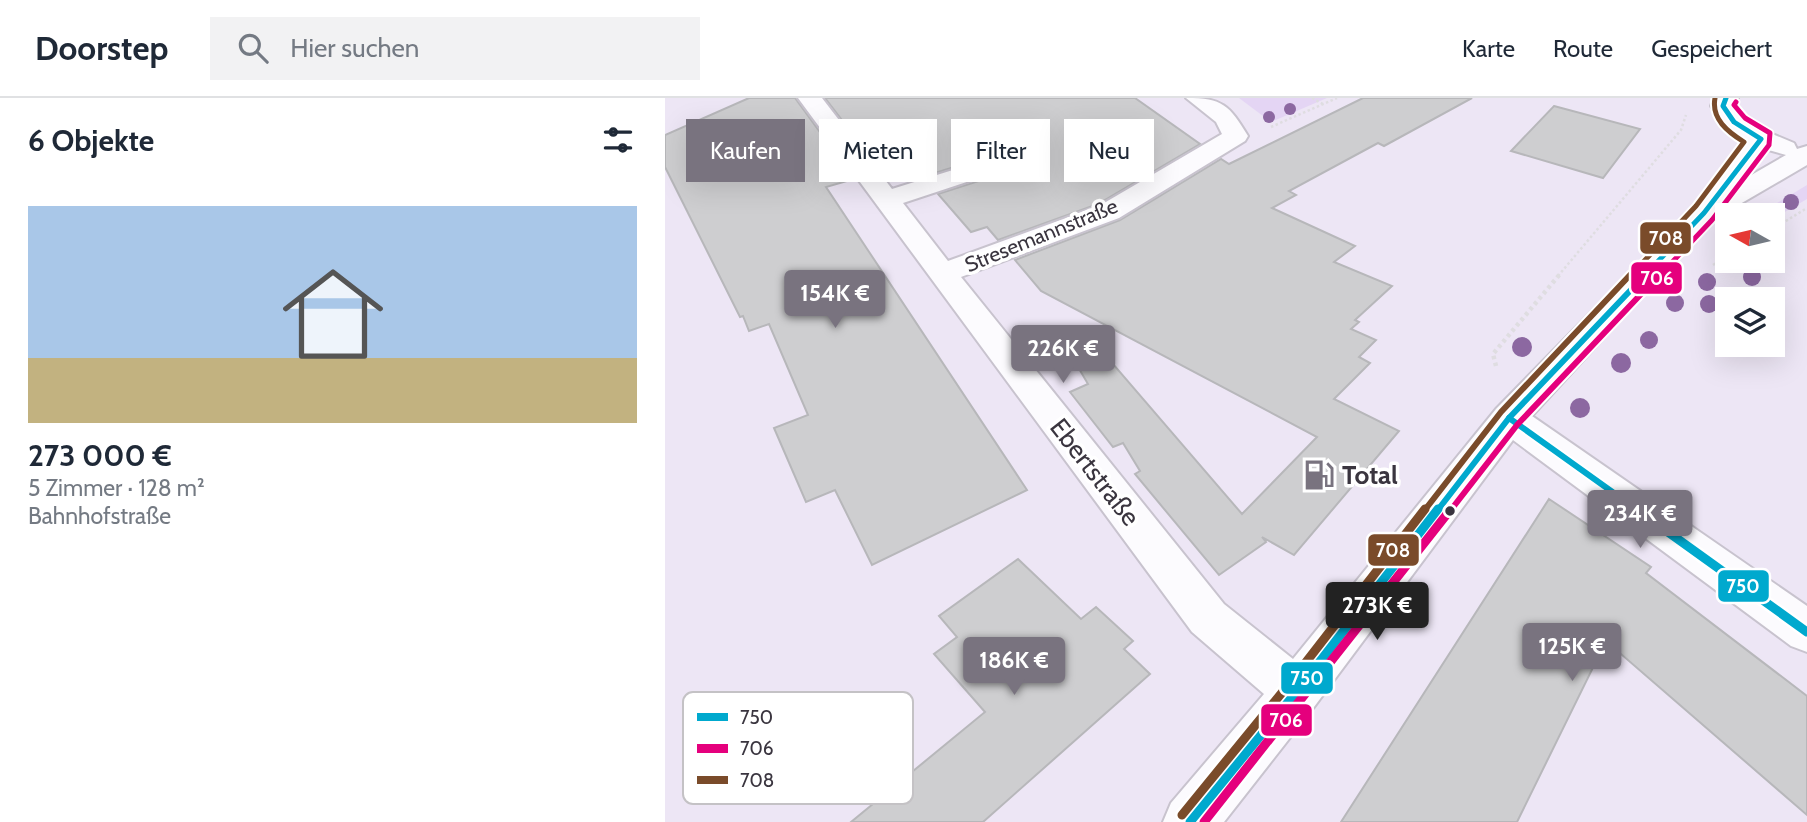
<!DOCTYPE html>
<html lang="de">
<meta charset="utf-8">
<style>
body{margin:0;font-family:Cabin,sans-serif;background:#f2f2f3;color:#1f2937;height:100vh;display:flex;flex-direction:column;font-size:26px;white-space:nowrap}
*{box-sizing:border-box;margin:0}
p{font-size:23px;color:#747a83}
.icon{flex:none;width:38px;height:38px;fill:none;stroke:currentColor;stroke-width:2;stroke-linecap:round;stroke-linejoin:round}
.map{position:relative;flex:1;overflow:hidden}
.panel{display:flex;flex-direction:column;background:#fff;width:665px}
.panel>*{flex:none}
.banner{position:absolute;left:21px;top:21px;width:665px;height:63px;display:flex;gap:14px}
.needle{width:46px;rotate:278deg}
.controls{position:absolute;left:1050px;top:105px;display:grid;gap:14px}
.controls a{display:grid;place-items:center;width:70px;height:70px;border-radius:0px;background:#fff;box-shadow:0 7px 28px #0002;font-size:35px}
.price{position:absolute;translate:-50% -60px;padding:0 16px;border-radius:7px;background:#79737f;color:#fff;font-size:23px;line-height:46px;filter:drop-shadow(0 2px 4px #0008)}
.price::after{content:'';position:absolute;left:50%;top:42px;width:21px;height:16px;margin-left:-10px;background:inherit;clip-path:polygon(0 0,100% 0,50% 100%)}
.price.selected{background:#222;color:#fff}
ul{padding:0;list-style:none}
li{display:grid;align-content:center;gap:14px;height:371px;padding:0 28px}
li span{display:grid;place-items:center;height:217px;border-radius:0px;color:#555}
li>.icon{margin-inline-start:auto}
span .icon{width:126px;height:126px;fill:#fffc;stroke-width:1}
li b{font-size:30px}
h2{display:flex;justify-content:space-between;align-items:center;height:84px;padding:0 28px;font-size:30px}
.pill{padding:0 24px;border-radius:0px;background:#fff;box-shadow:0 7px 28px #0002;font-size:24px;line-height:63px}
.pill.selected{background:#79737f;color:#fff}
header{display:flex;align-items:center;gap:42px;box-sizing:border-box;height:98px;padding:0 35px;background:#fff;border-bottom:2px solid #e0e1e3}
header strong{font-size:33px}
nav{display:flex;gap:38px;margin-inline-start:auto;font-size:24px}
.search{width:490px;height:63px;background:#f2f2f3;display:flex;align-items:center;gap:18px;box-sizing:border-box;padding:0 24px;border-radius:0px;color:#747a83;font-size:26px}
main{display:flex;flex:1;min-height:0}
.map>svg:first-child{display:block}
.green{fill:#e4d5f4}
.building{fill:#ceced0;stroke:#b7b7ba;stroke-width:2}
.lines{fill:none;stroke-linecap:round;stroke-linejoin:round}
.minor-casing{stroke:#c8c3ce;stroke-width:4}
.path-far1{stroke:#dfdde1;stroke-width:2.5;stroke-dasharray:2.5 2.5;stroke-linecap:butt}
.path{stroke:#dfdde1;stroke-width:4.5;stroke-dasharray:3.5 3.5;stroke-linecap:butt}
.minor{fill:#fcfbfe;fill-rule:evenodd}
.bus-1-far2-casing{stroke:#fff;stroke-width:9}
.bus-1-far1-casing{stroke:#fff;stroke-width:10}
.bus-1-casing{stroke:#fff;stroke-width:14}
.bus-2-far2-casing{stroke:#fff;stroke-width:9}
.bus-2-far1-casing{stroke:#fff;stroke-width:10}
.bus-2-casing{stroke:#fff;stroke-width:14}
.bus-3-far2-casing{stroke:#fff;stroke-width:9}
.bus-3-far1-casing{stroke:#fff;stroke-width:10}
.bus-3-casing{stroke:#fff;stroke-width:14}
.bus-1-far2{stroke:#00a9ce;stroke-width:5}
.bus-1-far1{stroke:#00a9ce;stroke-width:6}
.bus-1{stroke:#00a9ce;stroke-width:9}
.bus-2-far2{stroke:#e5007d;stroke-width:5}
.bus-2-far1{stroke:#e5007d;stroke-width:6}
.bus-2{stroke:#e5007d;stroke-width:9}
.bus-3-far2{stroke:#7a4b2a;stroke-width:5}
.bus-3-far1{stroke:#7a4b2a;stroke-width:6}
.bus-3{stroke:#7a4b2a;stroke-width:9}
.tree{fill:#8c68a1}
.bus-dot{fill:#3a353f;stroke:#fff;stroke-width:2.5}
.labels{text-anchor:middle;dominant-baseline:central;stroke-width:7;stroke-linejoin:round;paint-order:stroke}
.far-street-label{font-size:21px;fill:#3a353f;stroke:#fff}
.street-label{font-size:26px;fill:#3a353f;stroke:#fff}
.poi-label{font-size:26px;font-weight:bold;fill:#3a353f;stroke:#fff;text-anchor:start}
.key{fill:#fff;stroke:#c4c2c5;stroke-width:2}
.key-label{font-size:19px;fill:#3a353f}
.line-badge{stroke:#fff;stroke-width:2.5}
.badge-label{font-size:19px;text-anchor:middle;font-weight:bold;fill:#fff}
</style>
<header>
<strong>Doorstep</strong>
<div class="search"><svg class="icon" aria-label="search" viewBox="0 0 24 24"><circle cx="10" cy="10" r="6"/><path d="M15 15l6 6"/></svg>Hier suchen</div>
<nav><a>Karte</a><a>Route</a><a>Gespeichert</a></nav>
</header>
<main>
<section class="panel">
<h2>6 Objekte<svg class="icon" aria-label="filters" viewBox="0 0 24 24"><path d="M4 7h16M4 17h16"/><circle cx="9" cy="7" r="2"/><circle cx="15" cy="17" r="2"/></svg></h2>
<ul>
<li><span style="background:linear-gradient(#a9c7e8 70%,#c2b280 0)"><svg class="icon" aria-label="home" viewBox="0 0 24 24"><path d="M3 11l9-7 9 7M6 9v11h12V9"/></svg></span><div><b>273 000 €</b><p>5 Zimmer · 128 m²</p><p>Bahnhofstraße</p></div></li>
</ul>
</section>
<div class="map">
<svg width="1142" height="724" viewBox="0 0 1142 724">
<rect width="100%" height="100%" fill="#ede6f5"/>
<g class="green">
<path d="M574,0H662L606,24Z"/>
<path d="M1142,87V101L1108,121V117H1092Z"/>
</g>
<g class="building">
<path d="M84,0H130L189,81L161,89L362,392L207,467L170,392L141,404L109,330L143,317L104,226L84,233L78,218L75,219L0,69V37Z"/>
<path d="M160,0H470L535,46L433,106L333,142L322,129L306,134L273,96L342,74L348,66L343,59L331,56L257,79L244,65L216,73Z"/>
<path d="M698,0H807L719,48L713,45L624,93L631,97L607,110L690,148L669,164L727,188L690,222L694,224L686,231L711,242L694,259L705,265L669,301L734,333L629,457L597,439L601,444L554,477L470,376L475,373L458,345L448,349L405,294L423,286L399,245L418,231L577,416L652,339L376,193L350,162L455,122L556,61L564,66Z"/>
<path d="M889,8L975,31L938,80L846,53Z"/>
<path d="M884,401L986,469L981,475L1142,598V717L941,543L852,724H676Z"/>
<path d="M353,461L416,521L431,509L468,543L459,551L485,576L318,724H186L320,614L269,556L292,539L274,518Z"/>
</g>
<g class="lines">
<g class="minor-casing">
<path id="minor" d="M133,0H157L227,91L323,61L332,58L341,61L345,66L341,71L238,105L283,163L434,108L557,36L551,24L521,0C558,0 564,7 583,38L580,43L454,120L296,179L559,506L628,561L831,311L1029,109L1080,43L1061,29L1046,8L1049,0H1073L1070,8L1078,19L1093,30L1129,45L1132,51L1142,48V67L1063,113L1053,115L867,318L1142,508V554L1126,548L848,342L649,609L559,724H498L506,705L599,596L527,534ZM1100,51L1121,57L1076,83Z"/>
</g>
<g class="path-far1">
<path d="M647,0L658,6"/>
<path d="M606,29L672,0"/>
<path d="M1108,131L1142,110"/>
<path d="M1048,167L1062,158"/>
<path d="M893,178L1016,32L1021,17"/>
</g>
<path class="path" d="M831,268L828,256L895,176"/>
<use href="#minor" class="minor"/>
<g class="bus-1-far2-casing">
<path id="bus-1-far2" d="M979,178L1039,115L1096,41L1069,24L1058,8L1061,0"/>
</g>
<g class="bus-1-far1-casing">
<g id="bus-1-far1">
<path d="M844,320L974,413"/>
<path d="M772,413L844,320L981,176"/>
</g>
</g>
<g class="bus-1-casing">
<g id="bus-1">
<path d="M971,411L1142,534"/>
<path d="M525,724L632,593L773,411"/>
</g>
</g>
<g class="bus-2-far2-casing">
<path id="bus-2-far2" d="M994,178L1047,122L1104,47L1105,35L1080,20L1069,7L1071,4"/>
</g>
<g class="bus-2-far1-casing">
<path id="bus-2-far1" d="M785,413L852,327L995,176"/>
</g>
<g class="bus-2-casing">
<path id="bus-2" d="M539,724L786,411"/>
</g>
<g class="bus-3-far2-casing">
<path id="bus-3-far2" d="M965,178L1031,108L1079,44C1063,34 1046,21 1050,0"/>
</g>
<g class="bus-3-far1-casing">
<path id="bus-3-far1" d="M759,413L836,314L966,176"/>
</g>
<g class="bus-3-casing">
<path id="bus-3" d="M517,717L624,586L760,411"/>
</g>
<use href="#bus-1-far2" class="bus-1-far2"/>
<use href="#bus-1-far1" class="bus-1-far1"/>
<use href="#bus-1" class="bus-1"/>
<use href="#bus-2-far2" class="bus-2-far2"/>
<use href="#bus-2-far1" class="bus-2-far1"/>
<use href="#bus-2" class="bus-2"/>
<use href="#bus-3-far2" class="bus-3-far2"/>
<use href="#bus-3-far1" class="bus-3-far1"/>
<use href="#bus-3" class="bus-3"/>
</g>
<g class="tree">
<circle cx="625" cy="11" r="6"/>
<circle cx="604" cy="19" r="6"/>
<circle cx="1126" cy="104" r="8"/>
<circle cx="1087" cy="179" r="9"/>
<circle cx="1042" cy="184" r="9"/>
<circle cx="1010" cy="205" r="9"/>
<circle cx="1044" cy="206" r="9"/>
<circle cx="984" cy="242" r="9"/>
<circle cx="857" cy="249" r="10"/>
<circle cx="956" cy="265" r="10"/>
<circle cx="915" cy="310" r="10"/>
</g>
<defs>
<g id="fuel-bare" transform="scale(2.415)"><path d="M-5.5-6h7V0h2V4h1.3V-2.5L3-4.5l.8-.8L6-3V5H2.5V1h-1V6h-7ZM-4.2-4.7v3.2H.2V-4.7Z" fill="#79737f" stroke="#fff" stroke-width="2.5" paint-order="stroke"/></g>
</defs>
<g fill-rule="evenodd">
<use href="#fuel-bare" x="654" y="377"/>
</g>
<circle class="bus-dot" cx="785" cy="413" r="6"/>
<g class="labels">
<g class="far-street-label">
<text transform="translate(376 137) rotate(-22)">Stresemannstraße</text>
</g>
<g class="street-label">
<text transform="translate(430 374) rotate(52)">Ebertstraße</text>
</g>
<g class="poi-label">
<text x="677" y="377">Total</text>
</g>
</g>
<rect x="18" y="594" width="230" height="112" rx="10" class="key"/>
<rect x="32" y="615" width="31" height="8" fill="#00a9ce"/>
<rect x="32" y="646" width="31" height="9" fill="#e5007d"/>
<rect x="32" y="678" width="31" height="8" fill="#7a4b2a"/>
<g class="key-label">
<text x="75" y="626">750</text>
<text x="75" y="657">706</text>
<text x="75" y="689">708</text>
</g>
<g class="line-badge">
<rect x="974" y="123" width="53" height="34" rx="7" fill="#7a4b2a"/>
<rect x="965" y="163" width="53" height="34" rx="7" fill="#e5007d"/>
<rect x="702" y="435" width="53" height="34" rx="7" fill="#7a4b2a"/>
<rect x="1052" y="471" width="53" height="34" rx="7" fill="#00a9ce"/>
<rect x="615" y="563" width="54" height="34" rx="7" fill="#00a9ce"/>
<rect x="595" y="605" width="53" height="34" rx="7" fill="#e5007d"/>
</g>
<g class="badge-label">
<text x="1001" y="147">708</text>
<text x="992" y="187">706</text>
<text x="728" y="459">708</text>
<text x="1078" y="495">750</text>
<text x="642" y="587">750</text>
<text x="621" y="629">706</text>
</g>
</svg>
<div class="controls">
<a><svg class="needle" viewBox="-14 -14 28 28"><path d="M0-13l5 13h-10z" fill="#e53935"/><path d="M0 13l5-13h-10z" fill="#747a83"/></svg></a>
<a><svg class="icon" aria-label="layers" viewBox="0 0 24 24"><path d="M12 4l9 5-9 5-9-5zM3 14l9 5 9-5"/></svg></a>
</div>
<b class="price" style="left:170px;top:232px">154K €</b>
<b class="price" style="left:398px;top:287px">226K €</b>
<b class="price" style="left:975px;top:452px">234K €</b>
<b class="price selected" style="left:712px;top:544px">273K €</b>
<b class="price" style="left:907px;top:585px">125K €</b>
<b class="price" style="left:349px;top:599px">186K €</b>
<div class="banner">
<a class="pill selected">Kaufen</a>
<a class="pill">Mieten</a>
<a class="pill">Filter</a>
<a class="pill">Neu</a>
</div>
</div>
</main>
